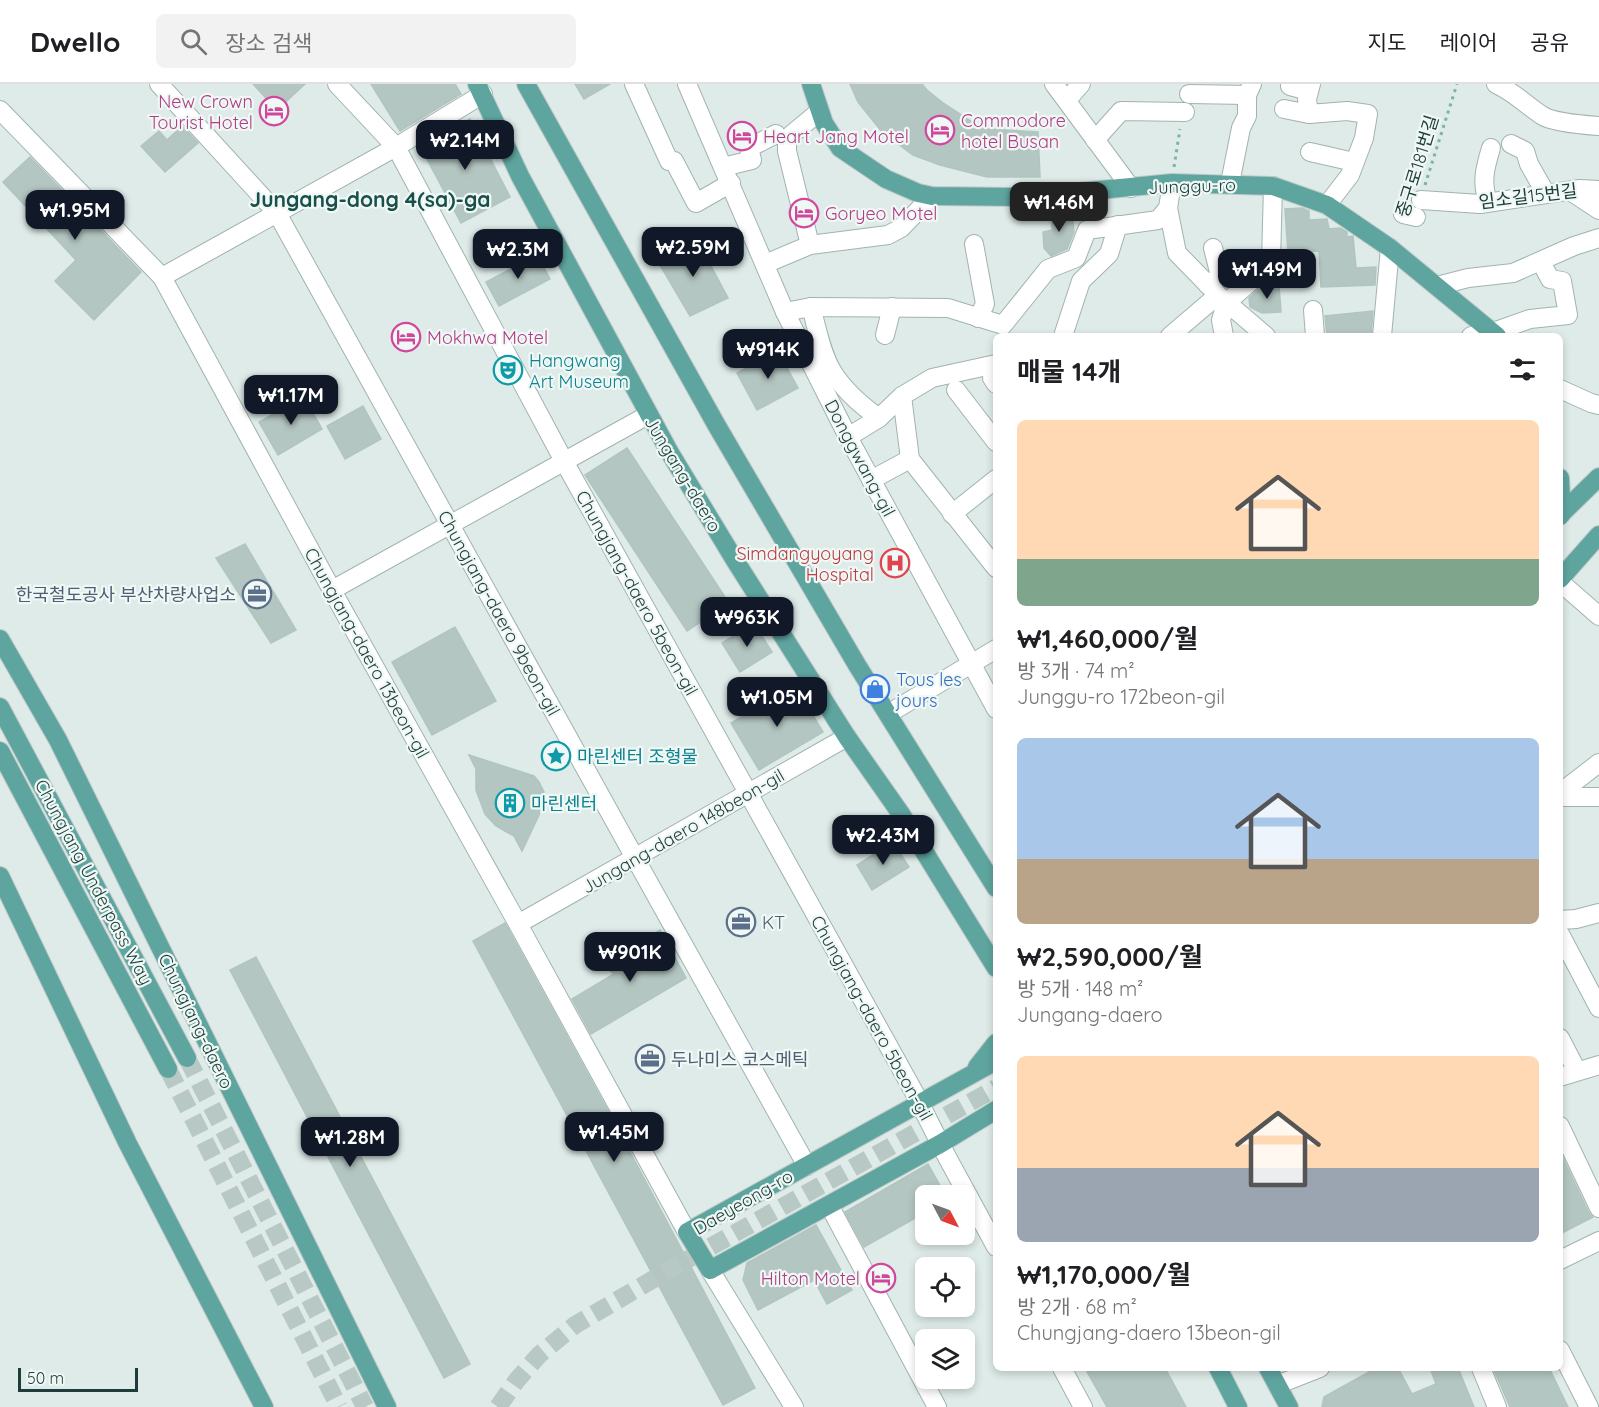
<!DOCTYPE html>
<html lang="ko">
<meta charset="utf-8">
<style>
body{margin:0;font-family:Quicksand,"Noto Sans KR",sans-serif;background:#f2f2f2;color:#202124;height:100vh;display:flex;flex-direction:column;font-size:22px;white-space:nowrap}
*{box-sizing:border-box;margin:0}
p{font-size:20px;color:#757577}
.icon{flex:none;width:33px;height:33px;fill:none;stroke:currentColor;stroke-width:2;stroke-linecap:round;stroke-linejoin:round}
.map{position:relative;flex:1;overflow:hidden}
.side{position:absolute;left:993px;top:249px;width:570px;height:1038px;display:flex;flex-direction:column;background:#fff;border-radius:9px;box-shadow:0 3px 9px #0003}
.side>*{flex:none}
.needle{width:39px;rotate:131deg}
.buttons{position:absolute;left:915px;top:1101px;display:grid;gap:12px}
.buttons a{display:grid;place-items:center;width:60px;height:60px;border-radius:9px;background:#fff;box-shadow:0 3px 9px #0003;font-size:30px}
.scale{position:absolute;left:18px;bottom:15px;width:120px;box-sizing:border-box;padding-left:6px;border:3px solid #1e3c3a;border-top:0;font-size:16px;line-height:21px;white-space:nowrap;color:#1e3c3a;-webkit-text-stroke:4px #eff8f5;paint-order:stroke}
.price{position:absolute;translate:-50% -51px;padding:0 14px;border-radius:12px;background:#111827;color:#fff;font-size:20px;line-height:39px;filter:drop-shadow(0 2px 3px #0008)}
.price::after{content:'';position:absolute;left:50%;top:36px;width:18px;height:14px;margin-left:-9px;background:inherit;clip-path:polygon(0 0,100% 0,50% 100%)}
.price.active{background:#222;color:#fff}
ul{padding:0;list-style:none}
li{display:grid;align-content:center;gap:12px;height:318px;padding:0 24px}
li span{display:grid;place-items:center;height:186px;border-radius:9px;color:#555}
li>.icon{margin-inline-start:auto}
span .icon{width:108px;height:108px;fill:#fffc;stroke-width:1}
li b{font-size:26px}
h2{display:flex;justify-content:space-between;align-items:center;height:72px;padding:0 24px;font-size:26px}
header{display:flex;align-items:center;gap:36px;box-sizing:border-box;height:84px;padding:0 30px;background:#fff;border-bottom:2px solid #e0e0e0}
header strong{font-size:28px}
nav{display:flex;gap:33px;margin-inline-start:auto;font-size:21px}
.search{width:420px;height:54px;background:#f2f2f2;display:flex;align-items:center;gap:15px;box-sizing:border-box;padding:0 21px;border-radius:9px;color:#757577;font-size:22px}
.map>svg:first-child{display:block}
.building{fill:#b4c6c1;stroke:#b1c5c0;stroke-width:1.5}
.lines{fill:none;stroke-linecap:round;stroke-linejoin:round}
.major-tunnel{stroke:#b8c8c5;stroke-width:18;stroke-dasharray:18 9;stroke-linecap:butt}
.minor-casing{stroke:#a1b3b0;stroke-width:20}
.major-casing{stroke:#c0c8c8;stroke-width:20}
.path{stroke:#7cb2aa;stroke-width:3;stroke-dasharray:3 4.5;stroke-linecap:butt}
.minor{stroke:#fff;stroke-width:18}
.major{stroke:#5fa59f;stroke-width:18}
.labels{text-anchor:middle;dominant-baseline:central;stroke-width:4.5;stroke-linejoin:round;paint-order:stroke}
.hotel-label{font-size:18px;fill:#b23c85;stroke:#eff8f5;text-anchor:start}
.street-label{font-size:18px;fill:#1e3c3a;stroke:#eff8f5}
.culture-label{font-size:18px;fill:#0d838f;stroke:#eff8f5;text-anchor:start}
.health-label{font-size:18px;fill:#be3a42;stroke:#eff8f5;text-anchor:end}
.service-label{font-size:18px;fill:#4e5e75;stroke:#eff8f5;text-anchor:start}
.shop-label{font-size:18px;fill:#366cbe;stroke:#eff8f5;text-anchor:start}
.quarter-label{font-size:21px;font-weight:bold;fill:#19504c;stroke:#eff8f5}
</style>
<header>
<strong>Dwello</strong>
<div class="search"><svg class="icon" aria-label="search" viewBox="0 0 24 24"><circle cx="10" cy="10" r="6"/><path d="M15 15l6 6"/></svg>장소 검색</div>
<nav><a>지도</a><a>레이어</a><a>공유</a></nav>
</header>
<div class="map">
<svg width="1599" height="1323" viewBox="0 0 1599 1323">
<rect width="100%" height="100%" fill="#deebe8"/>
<g class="building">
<path d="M253,0H305L277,26Z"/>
<path d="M371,0H455L461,10L400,47Z"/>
<path d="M575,0H610L584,15Z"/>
<path d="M850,0H922L927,6L943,19L972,38L988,45L1038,48L1040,93H987L940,81L913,71L882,48L858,18Z"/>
<path d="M470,35L510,113L461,139L420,62Z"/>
<path d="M182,42L198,59L165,88L141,62L159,47L167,56Z"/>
<path d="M30,73L141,188L94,236L55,197L76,176L3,98Z"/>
<path d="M1302,124L1309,127V136L1327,135L1329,145L1340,144L1347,148V153L1353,152L1356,184L1376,183L1375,201L1321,203L1319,167L1288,169L1285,125Z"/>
<path d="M1072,128L1074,148L1067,165L1051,172L1044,164L1043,148L1052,146V129Z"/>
<path d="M696,154L728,214L690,232L657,176Z"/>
<path d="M537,171L550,195L499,222L486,198Z"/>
<path d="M1279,201L1281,228L1262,229L1250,223L1249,214L1263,202Z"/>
<path d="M1373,227L1371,252H1327L1325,232Z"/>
<path d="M778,267L798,304L757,326L737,289Z"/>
<path d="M304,313L322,345L278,371L259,338Z"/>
<path d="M363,322L381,355L345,375L327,342Z"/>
<path d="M627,364L729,519L687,547L585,391Z"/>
<path d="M245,460L296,546L271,559L216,474Z"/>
<path d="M754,539L772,568L740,588L722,559Z"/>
<path d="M455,543L496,617L432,651L392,578Z"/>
<path d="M795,601L823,648L759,686L731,639Z"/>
<path d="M469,671L534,692L539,698L544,708L541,713L539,731L522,767L514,752L496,742L485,730L476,706V685Z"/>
<path d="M893,758L909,783L872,806L857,781Z"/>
<path d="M505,839L619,1047L755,1304L723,1321L473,857Z"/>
<path d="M660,846L686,894L591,950L572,915L614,890L605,882Z"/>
<path d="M256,873L470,1280L444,1294L230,886Z"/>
<path d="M1560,1068L1589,1129L1593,1133L1560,1150Z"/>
<path d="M928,1080L946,1112H926V1128L864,1163L845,1128Z"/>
<path d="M816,1141L852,1206L827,1220L814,1196L758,1226L743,1196L747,1179Z"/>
<path d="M1085,1284H1165L1186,1323H1107Z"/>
<path d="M1376,1284H1398L1412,1310L1436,1300L1430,1284H1458L1474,1323H1322L1324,1313Z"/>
<path d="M1493,1284H1549L1568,1323H1510Z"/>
</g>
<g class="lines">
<g class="major-tunnel">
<path d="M187,974L365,1323"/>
<path d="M168,985L339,1323"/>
<path d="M498,1323L517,1296L539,1271L575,1241L676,1182L996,1004"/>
</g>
<g class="minor-casing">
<g id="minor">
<path d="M159,0L277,129L635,774L807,1082"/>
<path d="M337,0L396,63L565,379L914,1008L947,1073L996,1163"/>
<path d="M634,0L669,77H674L696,119L731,99"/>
<path d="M687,0L785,228L848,353L996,625"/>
<path d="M1054,0L1131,104"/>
<path d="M1311,0L1307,15L1309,30L1347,27L1368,30L1364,54L1350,91L1327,121"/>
<path d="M1496,0C1514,8 1526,21 1543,32C1555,39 1585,41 1599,42"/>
<path d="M1290,2L1309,7"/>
<path d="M1189,10L1247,11"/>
<path d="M1067,16L1081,0"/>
<path d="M1284,25L1309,30"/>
<path d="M0,26L162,193L334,510L518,840L687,1148"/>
<path d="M1095,56L1121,27L1185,28"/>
<path d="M1511,60L1525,67L1529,80L1546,110"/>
<path d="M1310,68L1354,78"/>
<path d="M723,83L752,76L749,64L776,50"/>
<path d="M1230,99L1241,44L1247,32V11L1252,0"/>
<path d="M1570,107L1599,126"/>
<path d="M1421,116L1480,120L1580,105L1599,106"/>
<path d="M1488,118C1481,98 1485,84 1491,64"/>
<path d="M1168,124L1177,169L1218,211L1266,252"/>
<path d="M1403,130L1416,133"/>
<path d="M974,160L985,220L978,234"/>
<path d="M810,161L787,67V57L791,51L820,27"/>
<path d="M765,180L810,161L888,151L901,144L932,112"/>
<path d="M162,193L396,63L483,10"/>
<path d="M1208,201L1220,192L1213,164"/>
<path d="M1437,202L1468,194L1513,189L1574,162L1599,154"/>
<path d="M811,223C817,244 821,268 832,287C843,305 862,322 879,334"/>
<path d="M1313,226L1315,252"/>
<path d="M785,228L811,223L948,224L1003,241L1048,185L1076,174L1087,146L1158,136L1168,124L1172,99"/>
<path d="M885,251L892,223"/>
<path d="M1063,252L1081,197L1109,170L1118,141"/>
<path d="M1170,252L1218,211"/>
<path d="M1224,252L1221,236L1226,219L1261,189L1271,178L1273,102"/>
<path d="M1382,252L1390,164"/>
<path d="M1471,252L1493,248L1530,235L1568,231L1562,197L1550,195L1541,178"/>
<path d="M992,294L996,300"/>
<path d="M1560,305L1591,319L1599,321"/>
<path d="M956,306L996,358"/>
<path d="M902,312L910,375L996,484"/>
<path d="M848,353L879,334L902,312L932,294L996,280"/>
<path d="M871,396L910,375"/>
<path d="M952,430L996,395"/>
<path d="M1560,498L1599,532"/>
<path d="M332,506L648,331"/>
<path d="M888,630L996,565"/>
<path d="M1560,709L1599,679"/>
<path d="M1560,713H1599"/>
<path d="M1560,836L1576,835L1599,829"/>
<path d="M518,840L847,653"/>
<path d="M1560,850L1599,924"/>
<path d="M1560,954L1577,987"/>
<path d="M1560,993L1599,981"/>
<path d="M1560,1042L1599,1124"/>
<path d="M829,1121L937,1323"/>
<path d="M1560,1176L1599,1157"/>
<path d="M710,1186L794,1323"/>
<path d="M1560,1266L1589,1323"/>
<path d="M1062,1284L1083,1323"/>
<path d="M1481,1284L1497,1323"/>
<path d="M1277,1301L1320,1284"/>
</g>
</g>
<g class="major-casing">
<g id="major">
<path d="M477,0L520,92L670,369L736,478L847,653L901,730L996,884"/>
<path d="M526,0L717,342L857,581L996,804"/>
<path d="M811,0L824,39L840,64L886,95L918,109L932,112L1027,113L1172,99L1273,102L1327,121L1390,164L1497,252"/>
<path d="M1560,394L1562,429L1560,432"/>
<path d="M1560,431L1599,393"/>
<path d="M1560,495L1599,451"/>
<path d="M0,555L58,656L387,1323"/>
<path d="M0,623L187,974"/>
<path d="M0,667L168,985"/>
<path d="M0,792L128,1060L264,1323"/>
<path d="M996,977L687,1148L710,1186L940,1060L996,1026"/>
<path d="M977,983L996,959"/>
<path d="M1218,1284L1238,1323"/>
<path d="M1268,1284L1289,1323"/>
</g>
</g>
<g class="path">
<path d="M1174,83L1180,45"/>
<path d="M1425,101L1457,0"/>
</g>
<use href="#minor" class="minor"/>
<use href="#major" class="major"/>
</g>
<defs>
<g id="hotel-ring" transform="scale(1.5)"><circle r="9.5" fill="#eff8f5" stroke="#d1479c" stroke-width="1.5"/><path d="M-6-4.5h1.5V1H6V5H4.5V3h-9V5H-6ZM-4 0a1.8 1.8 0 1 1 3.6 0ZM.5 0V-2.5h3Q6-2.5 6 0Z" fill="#d1479c"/></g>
<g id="theatre-ring" transform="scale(1.5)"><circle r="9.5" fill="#eff8f5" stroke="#0f9aa8" stroke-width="1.5"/><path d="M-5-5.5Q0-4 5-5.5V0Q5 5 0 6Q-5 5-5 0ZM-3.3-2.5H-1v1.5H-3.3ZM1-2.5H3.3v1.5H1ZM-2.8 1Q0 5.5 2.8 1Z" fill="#0f9aa8"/></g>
<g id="hospital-ring" transform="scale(1.5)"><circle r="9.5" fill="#eff8f5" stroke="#e0444e" stroke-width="1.5"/><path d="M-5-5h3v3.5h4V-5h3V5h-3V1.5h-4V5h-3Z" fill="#e0444e"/></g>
<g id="office-ring" transform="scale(1.5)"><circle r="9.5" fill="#eff8f5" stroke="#5c6f8a" stroke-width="1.5"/><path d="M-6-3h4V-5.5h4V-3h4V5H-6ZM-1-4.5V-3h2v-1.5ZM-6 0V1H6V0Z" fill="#5c6f8a"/></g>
<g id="shop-ring" transform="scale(1.5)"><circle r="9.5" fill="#eff8f5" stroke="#3f7fe0" stroke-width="1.5"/><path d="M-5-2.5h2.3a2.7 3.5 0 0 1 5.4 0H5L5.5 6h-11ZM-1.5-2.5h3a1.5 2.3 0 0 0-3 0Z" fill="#3f7fe0"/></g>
<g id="sight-ring" transform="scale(1.5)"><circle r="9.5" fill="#eff8f5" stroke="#0f9aa8" stroke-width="1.5"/><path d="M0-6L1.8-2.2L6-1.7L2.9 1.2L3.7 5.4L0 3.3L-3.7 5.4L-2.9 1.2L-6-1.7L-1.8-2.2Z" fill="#0f9aa8"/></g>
<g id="building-ring" transform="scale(1.5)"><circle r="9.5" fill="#eff8f5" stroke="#0f9aa8" stroke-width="1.5"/><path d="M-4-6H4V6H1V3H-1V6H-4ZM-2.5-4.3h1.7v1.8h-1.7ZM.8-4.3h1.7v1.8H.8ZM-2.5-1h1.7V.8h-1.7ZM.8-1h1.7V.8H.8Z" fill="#0f9aa8"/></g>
</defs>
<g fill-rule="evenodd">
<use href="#hotel-ring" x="274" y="27"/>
<use href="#hotel-ring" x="940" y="46"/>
<use href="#hotel-ring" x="742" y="52"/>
<use href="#hotel-ring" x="804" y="129"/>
<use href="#hotel-ring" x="406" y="253"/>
<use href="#theatre-ring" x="508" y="286"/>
<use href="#hospital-ring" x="895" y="479"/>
<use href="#office-ring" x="257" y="510"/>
<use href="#shop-ring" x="875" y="605"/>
<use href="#sight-ring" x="556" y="672"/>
<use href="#building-ring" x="510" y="719"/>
<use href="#office-ring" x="741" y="838"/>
<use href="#office-ring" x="650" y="975"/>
<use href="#hotel-ring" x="881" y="1194"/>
</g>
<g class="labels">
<g class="hotel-label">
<text x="253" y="17" text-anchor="end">New Crown<tspan x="253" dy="21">Tourist Hotel</tspan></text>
<text x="961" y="36">Commodore<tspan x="961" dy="21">hotel Busan</tspan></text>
<text x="763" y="52">Heart Jang Motel</text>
<text x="825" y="129">Goryeo Motel</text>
<text x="427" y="253">Mokhwa Motel</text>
<text x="860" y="1194" text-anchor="end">Hilton Motel</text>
</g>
<g class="street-label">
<text transform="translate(1417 82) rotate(-73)">중구로181번길</text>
<text transform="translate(1192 102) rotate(-2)">Junggu-ro</text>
<text transform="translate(1528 112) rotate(-7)">임소길15번길</text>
<text transform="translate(860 374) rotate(62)">Donggwang-gil</text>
<text transform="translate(683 390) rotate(59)">Jungang-daero</text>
<text transform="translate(637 509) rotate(61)">Chungjang-daero 5beon-gil</text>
<text transform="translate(499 529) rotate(61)">Chungjang-daero 9beon-gil</text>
<text transform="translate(367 569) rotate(61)">Chungjang-daero 13beon-gil</text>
<text transform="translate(683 747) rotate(-30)">Jungang-daero 148beon-gil</text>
<text transform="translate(94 798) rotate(62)">Chungjang Underpass Way</text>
<text transform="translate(872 934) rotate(61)">Chungjang-daero 5beon-gil</text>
<text transform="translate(196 937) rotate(64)">Chungjang-daero</text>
<text transform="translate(743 1118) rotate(-30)">Daeyeong-ro</text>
</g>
<g class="culture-label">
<text x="529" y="276">Hangwang<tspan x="529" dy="21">Art Museum</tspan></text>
<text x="577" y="672">마린센터 조형물</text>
<text x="531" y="719">마린센터</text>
</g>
<g class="health-label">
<text x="874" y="469">Simdangyoyang<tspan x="874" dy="21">Hospital</tspan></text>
</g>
<g class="service-label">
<text x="236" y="510" text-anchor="end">한국철도공사 부산차량사업소</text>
<text x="762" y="838">KT</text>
<text x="671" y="975">두나미스 코스메틱</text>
</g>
<g class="shop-label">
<text x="896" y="595">Tous les<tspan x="896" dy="21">jours</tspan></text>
</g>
<g class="quarter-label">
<text x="370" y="115">Jungang-dong 4(sa)-ga</text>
</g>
</g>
</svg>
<div class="buttons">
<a><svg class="needle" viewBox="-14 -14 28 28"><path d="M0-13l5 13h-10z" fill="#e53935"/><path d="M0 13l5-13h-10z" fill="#757577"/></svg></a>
<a><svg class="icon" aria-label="locate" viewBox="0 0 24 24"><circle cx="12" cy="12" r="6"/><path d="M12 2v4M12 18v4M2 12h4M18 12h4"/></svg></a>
<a><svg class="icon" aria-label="layers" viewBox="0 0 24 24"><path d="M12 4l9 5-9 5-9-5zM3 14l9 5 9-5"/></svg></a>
</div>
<div class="scale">50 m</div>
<b class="price" style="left:465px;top:87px">₩2.14M</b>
<b class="price active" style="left:1059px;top:149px">₩1.46M</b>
<b class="price" style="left:75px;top:157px">₩1.95M</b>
<b class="price" style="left:693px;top:194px">₩2.59M</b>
<b class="price" style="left:518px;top:196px">₩2.3M</b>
<b class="price" style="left:1267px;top:216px">₩1.49M</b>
<b class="price" style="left:768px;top:296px">₩914K</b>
<b class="price" style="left:291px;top:342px">₩1.17M</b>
<b class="price" style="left:747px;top:564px">₩963K</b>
<b class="price" style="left:777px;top:644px">₩1.05M</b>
<b class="price" style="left:883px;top:782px">₩2.43M</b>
<b class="price" style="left:630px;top:899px">₩901K</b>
<b class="price" style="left:614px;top:1079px">₩1.45M</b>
<b class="price" style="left:350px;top:1084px">₩1.28M</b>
<section class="side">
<h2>매물 14개<svg class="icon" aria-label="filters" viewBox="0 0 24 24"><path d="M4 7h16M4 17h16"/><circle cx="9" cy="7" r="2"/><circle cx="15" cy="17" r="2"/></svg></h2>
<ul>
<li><span style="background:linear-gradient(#ffd9b3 75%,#7fa58c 0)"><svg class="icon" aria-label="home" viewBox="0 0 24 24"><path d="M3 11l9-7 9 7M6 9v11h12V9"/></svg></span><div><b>₩1,460,000/월</b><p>방 3개 · 74 m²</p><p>Junggu-ro 172beon-gil</p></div></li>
<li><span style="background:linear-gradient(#a9c7e8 65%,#b9a48a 0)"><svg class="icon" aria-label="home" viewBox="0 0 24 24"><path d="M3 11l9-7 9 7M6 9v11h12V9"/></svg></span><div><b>₩2,590,000/월</b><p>방 5개 · 148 m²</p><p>Jungang-daero</p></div></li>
<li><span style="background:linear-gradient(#ffd9b3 60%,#9aa5b1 0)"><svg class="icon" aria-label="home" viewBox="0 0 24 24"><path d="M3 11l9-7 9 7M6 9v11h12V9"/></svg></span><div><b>₩1,170,000/월</b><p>방 2개 · 68 m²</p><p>Chungjang-daero 13beon-gil</p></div></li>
</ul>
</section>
</div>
